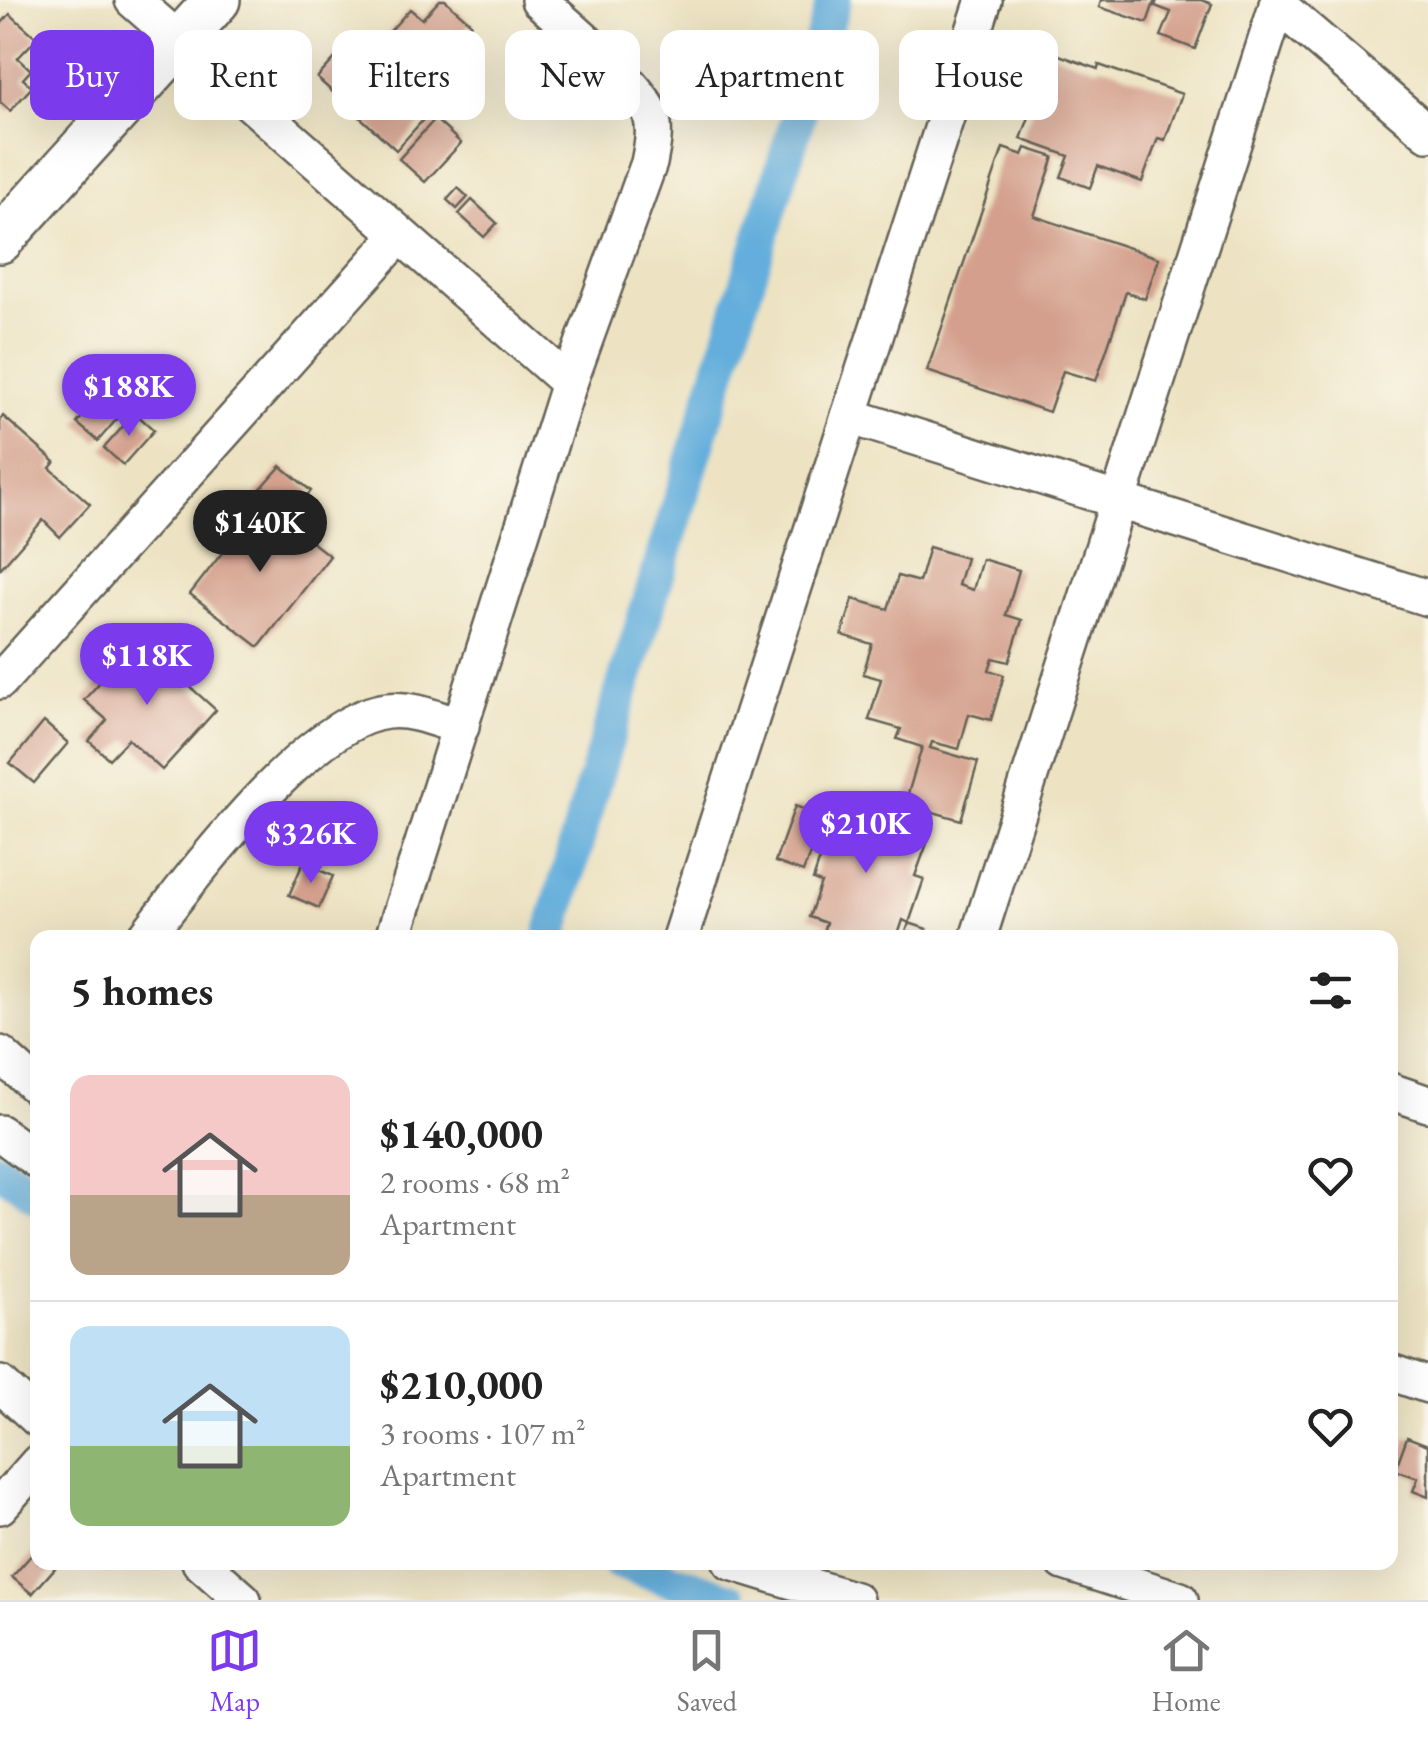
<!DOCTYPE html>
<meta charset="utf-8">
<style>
body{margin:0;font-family:"EB Garamond",serif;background:#f6f6f6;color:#222;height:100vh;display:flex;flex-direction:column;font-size:38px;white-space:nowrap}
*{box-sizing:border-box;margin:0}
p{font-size:32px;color:#767676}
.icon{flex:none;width:55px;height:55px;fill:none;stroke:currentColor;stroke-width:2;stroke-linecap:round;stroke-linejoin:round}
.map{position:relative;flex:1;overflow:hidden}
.sheet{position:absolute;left:30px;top:930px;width:1368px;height:640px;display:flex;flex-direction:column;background:#fff;border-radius:20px;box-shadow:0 10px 40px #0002}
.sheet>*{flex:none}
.banner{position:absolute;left:30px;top:30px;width:1370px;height:90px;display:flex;gap:20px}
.price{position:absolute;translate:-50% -85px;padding:0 22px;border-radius:35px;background:#7c3aed;color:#fff;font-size:32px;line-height:65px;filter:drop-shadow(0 2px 5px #0008)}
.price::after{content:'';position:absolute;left:50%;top:60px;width:30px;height:22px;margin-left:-15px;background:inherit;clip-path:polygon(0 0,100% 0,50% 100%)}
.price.active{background:#222;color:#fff}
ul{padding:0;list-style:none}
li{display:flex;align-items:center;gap:30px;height:250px;padding:0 40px}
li+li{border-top:2px solid #e0e0e0}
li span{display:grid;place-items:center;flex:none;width:280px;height:200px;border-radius:20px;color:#555}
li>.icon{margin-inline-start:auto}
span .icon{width:120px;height:120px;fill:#fffc;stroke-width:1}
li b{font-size:42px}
h2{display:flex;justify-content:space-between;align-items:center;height:120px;padding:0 40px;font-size:42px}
.pill{padding:0 35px;border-radius:20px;background:#fff;box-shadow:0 10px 40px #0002;font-size:35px;line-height:90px}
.pill.active{background:#7c3aed;color:#fff}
.dock{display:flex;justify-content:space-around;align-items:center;height:140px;border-top:2px solid #e0e0e0;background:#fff;font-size:28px;color:#767676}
.dock a{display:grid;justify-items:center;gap:5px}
.dock .active{color:#7c3aed}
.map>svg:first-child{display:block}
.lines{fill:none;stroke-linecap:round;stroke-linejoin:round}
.canal{stroke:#64aedc;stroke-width:35}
.building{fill:#d4a08d}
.minor-casing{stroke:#656256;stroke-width:40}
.tertiary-casing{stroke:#656256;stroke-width:50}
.minor{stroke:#fff;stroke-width:35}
.tertiary{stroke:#fff;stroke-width:45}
</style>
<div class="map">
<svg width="1428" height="1600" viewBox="0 0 1428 1600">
<rect width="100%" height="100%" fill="#fbf7ec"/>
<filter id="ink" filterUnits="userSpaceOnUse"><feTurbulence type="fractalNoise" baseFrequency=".01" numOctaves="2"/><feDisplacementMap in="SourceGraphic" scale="20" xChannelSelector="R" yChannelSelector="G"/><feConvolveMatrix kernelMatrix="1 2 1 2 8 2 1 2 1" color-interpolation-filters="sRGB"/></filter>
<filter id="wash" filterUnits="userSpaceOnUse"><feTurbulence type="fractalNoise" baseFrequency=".0048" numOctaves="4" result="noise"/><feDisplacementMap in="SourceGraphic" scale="40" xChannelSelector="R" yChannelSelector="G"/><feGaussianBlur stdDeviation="2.25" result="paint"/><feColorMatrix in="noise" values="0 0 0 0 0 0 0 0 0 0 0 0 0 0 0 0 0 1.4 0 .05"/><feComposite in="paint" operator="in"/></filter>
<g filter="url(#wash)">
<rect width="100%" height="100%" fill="#ede3c3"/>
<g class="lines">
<g class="canal">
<path d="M550,938L589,798L834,0"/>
<path d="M0,1169L38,1196"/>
<path d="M618,1562L732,1600"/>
</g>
</g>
<g id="blocks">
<g class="building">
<path d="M440,0H445L471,23L453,44L474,63L396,150L339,98L389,44L383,39L410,9L422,19Z"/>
<path d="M1101,0H1155L1147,23L1099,7Z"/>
<path d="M1157,0H1201L1212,4L1195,49L1161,36L1171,12L1155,6Z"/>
<path d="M10,14L37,38L18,58L31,70L23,79L32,87L10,111L0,102V25Z"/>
<path d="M1045,50L1098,69L1099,65L1182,94L1165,140L1158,138L1142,182L1098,166L1090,188L1061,177L1069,156L1021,139L1036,98L1028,96Z"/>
<path d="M337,56L357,75L337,96L317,78Z"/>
<path d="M435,119L461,143L425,182L399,159Z"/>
<path d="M1003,148L1023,155L1026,148L1054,157L1034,216L1159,258L1145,299L1126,292L1096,381L1063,371L1049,412L927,371Z"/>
<path d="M458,188L468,197L457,209L447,200Z"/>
<path d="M472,200L497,223L484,237L459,214Z"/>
<path d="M107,388L128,406L98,441L77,423Z"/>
<path d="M135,413L154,430L123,465L104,448Z"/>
<path d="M3,416L55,462L50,468L90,504L60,537L43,520L0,569V420Z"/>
<path d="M281,466L311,491L286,519L256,494Z"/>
<path d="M261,503L330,556L259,647L190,594Z"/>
<path d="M929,547L966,558L958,585L973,590L982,559L1019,570L1006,615L1022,620L1009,662L993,658L989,670L1004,675L991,720L969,714L959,749L932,742L930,748L978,762L961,820L905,804L922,747L897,739L901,729L869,720L881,679L863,674L872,644L842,635L853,599L888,609L898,576L919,582Z"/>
<path d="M138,640L216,710L162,770L128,739L109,759L89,741L107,720L84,700Z"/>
<path d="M44,722L68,743L34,783L10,763Z"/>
<path d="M834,804L929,838L915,876L924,879L909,923L903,920L897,938H821L826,923L809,917L821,883L813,880L820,859L815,857Z"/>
<path d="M795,806L824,817L803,872L775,862Z"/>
<path d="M303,863L333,876L319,908L289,895Z"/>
<path d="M909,923L927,929L924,938H904Z"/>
<path d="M1407,1437L1428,1445V1497L1413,1491L1418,1478L1395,1470Z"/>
<path d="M35,1551L38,1553V1562H48L55,1568L32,1594L12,1577Z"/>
</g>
</g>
</g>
<g filter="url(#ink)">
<use href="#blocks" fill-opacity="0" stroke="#656256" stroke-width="2.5"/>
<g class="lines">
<g class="minor-casing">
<g id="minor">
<path d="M133,0L569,383"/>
<path d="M1277,4L1428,133"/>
<path d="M849,416L1428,598"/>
<path d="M0,681L399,236"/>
<path d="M145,938C193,876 308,720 387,711C412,708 436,719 461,727"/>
<path d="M393,938L569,383L649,163C652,147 656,131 651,115C641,86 565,24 539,0"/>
<path d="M680,938L984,0"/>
<path d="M978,938L1279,0"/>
<path d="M0,1054L38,1088"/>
<path d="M1390,1091L1428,1104"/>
<path d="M0,1133L38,1161"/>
<path d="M1390,1372L1428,1385"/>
<path d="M0,1384L38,1419"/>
<path d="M0,1506L38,1463"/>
<path d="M200,1562L243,1600"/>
<path d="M731,1562L855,1600"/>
<path d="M1064,1562L1180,1600"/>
</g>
</g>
<g class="tertiary-casing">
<path id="tertiary" d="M0,240L217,0"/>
</g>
<use href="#minor" class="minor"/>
<use href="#tertiary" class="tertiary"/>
</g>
</g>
</svg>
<b class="price" style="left:129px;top:439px">$188K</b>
<b class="price active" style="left:260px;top:575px">$140K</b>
<b class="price" style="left:147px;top:708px">$118K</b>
<b class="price" style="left:866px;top:876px">$210K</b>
<b class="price" style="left:311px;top:886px">$326K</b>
<div class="banner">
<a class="pill active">Buy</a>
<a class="pill">Rent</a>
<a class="pill">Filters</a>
<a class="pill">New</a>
<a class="pill">Apartment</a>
<a class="pill">House</a>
</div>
<section class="sheet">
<h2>5 homes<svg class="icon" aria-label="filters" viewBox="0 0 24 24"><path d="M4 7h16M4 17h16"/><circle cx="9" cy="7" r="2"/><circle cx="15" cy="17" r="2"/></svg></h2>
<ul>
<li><span style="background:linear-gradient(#f6c9c9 60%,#b9a48a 0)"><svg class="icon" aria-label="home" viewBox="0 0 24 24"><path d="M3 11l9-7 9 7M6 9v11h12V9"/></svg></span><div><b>$140,000</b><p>2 rooms · 68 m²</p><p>Apartment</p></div><svg class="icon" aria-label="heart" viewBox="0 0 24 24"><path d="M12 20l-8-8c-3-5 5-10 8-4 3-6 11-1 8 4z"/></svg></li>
<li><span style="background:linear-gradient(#bfe0f5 60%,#8fb573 0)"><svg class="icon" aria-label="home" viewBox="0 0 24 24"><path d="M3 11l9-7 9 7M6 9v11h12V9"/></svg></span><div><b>$210,000</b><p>3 rooms · 107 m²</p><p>Apartment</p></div><svg class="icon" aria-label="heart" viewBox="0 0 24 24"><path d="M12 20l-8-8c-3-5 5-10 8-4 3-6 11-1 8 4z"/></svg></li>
</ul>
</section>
</div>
<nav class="dock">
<a class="active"><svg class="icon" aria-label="map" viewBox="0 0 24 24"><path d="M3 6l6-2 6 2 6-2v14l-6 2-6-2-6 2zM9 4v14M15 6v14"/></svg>Map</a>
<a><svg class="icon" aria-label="saved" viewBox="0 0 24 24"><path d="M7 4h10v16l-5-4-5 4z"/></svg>Saved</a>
<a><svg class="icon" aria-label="home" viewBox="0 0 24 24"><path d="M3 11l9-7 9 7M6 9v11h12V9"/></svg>Home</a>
</nav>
